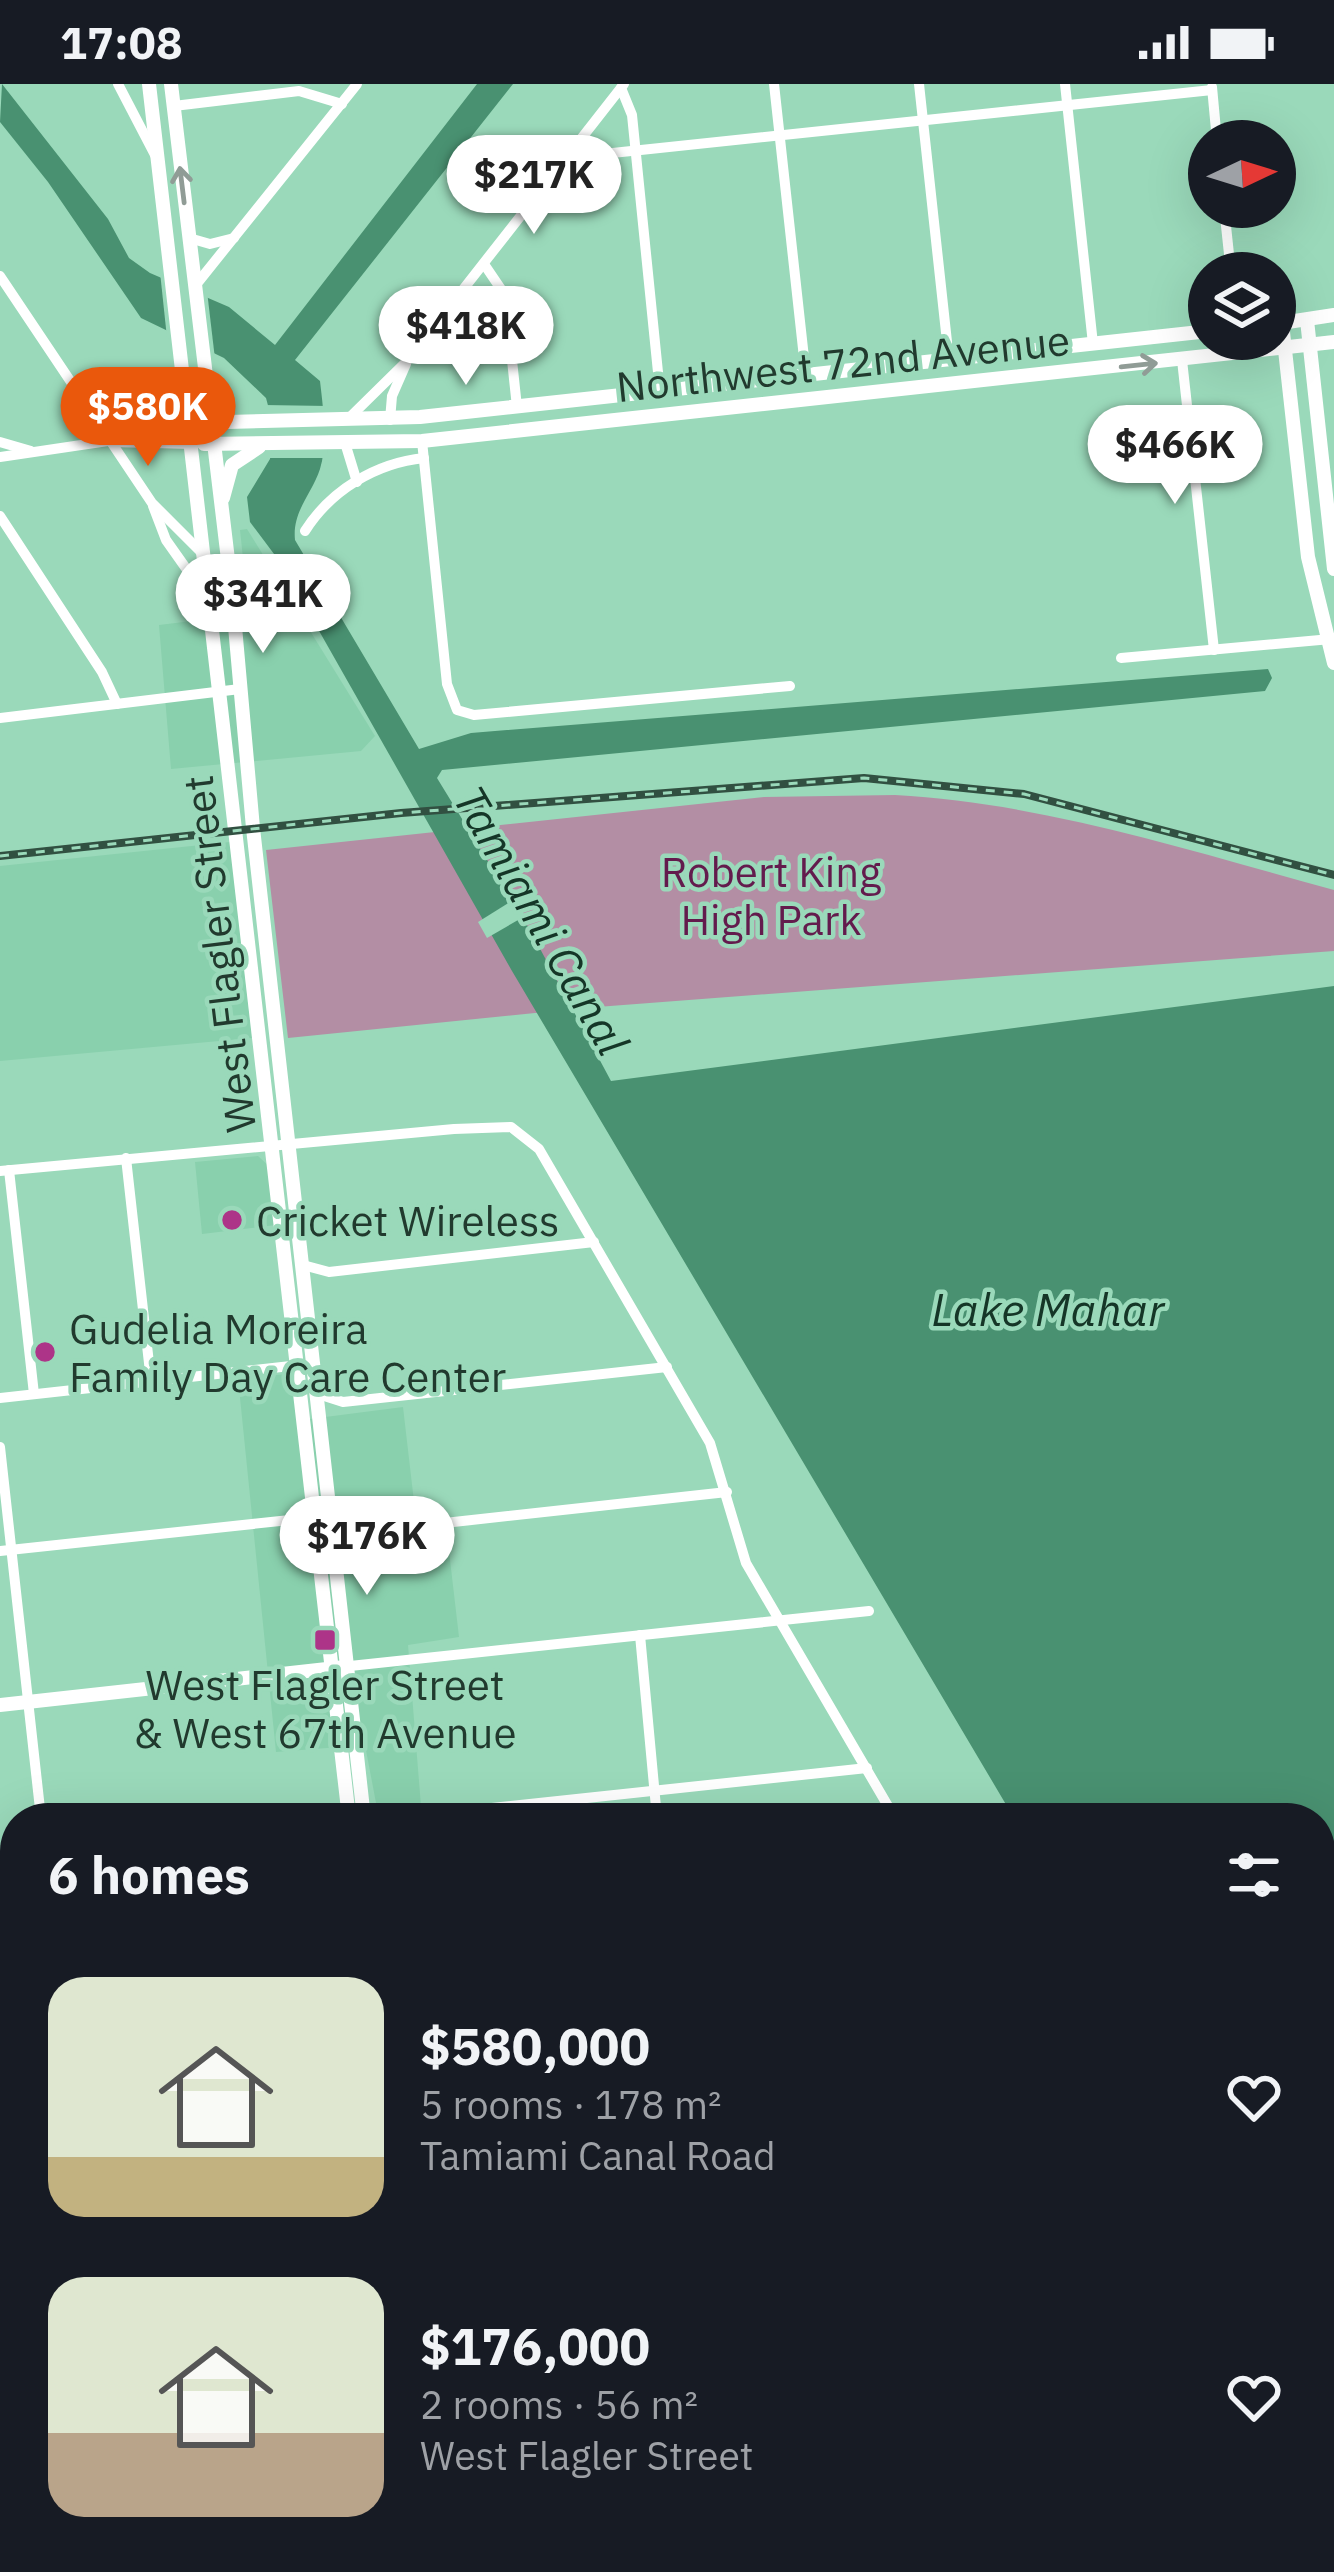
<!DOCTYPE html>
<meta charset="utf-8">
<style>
body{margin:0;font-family:"IBM Plex Sans",sans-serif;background:#20242c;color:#f1f3f6;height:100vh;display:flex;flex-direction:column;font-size:45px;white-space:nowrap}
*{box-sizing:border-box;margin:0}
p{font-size:39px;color:#9ea1a6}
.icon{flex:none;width:66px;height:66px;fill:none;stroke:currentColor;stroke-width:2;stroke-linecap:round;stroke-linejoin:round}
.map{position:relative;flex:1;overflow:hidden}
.sheet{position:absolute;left:0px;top:1719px;width:1335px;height:771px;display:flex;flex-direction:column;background:#171b24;border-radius:48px 48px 0 0;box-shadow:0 12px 48px #0002}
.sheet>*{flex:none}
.needle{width:78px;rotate:86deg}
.controls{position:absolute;left:1188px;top:36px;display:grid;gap:24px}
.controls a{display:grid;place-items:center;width:108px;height:108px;border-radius:50%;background:#171b24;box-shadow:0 12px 48px #0002;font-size:60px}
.price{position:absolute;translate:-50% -102px;padding:0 27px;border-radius:42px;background:#fff;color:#222;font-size:39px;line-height:78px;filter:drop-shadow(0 3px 6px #0008)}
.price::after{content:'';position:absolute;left:50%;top:72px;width:36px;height:27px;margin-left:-18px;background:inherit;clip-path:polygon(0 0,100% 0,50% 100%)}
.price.selected{background:#ea580c;color:#fff}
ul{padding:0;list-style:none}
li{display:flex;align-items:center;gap:36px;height:300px;padding:0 48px}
li span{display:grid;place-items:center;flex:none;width:336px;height:240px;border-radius:36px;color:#555}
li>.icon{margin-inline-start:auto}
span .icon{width:144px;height:144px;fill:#fffc;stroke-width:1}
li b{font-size:51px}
h2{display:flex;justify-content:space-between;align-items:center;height:144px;padding:0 48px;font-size:51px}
.status{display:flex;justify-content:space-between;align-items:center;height:84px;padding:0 60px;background:#171b24;direction:ltr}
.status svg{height:33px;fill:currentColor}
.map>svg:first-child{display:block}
.built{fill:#89d0ad}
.green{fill:#b38ea4}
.water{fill:#499171}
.pier{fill:#9ad9ba}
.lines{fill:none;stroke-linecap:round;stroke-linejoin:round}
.minor{stroke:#fff;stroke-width:10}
.major{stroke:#fff;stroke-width:14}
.rail-casing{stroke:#315041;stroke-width:8}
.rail{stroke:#9ad9ba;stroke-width:3;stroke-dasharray:9;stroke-linecap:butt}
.oneway{stroke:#909c96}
.poi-dot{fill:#ad3488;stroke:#9ad9ba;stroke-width:4.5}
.labels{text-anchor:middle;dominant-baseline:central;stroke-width:9;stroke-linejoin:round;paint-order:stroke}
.street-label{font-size:42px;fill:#213a2e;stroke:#9ad9ba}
.park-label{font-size:42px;fill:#631b4d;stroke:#9ad9ba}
.poi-label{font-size:42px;fill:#213a2e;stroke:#9ad9ba;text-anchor:start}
.water-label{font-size:45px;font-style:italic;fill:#153627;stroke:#9ad9ba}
</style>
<div class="status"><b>17:08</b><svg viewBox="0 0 49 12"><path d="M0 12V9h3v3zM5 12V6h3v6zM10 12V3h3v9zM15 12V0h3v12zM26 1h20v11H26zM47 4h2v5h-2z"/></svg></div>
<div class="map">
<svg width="1334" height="2488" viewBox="0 0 1334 2488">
<rect width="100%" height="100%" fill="#9ad9ba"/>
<g class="built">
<path d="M247,445L375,652L361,667L171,685L159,541L249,530L240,446Z"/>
<path d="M230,758L252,954L0,977V782Z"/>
<path d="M258,1072L271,1084L276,1141L202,1150L195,1078Z"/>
<path d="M288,1290L293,1292L302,1336L403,1323L418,1452L447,1450L459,1553L408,1561L421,1722L377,1724L365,1661L276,1668L238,1294Z"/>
</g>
<path class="green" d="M895,711C1044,719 1191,767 1334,806V867L584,924L288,954L266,766L764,713Z"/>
<g class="water">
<path d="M2,0L108,135L129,174L150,189L229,223L275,261L477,0H513L295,276L320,297C323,323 328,359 320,385C312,410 292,427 295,456L419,665L471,649L1268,585L1272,594L1265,607L442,686L437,694L530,846L611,997L1334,902V1870L1320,1881V1734H1014L512,887L280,478L250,438L247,413L270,375L274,344L266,314L224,274L141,234L48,98L0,38Z"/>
<path d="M1320,2189L1334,2212V2292L1320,2268Z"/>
</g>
<g class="pier">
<path d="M160,188L207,207L215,275L167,254Z"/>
<path d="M264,321L328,322L327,374H264Z"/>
<path d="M515,815L525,832L487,854L478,838Z"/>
</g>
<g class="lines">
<g class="minor">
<path d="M118,0L155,71"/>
<path d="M774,0L806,292"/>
<path d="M919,0L949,276"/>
<path d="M1065,0L1093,260"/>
<path d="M1212,3L1217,57"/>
<path d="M621,4L632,31L660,308"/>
<path d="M174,22L299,7L342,20"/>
<path d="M565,74L1212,6"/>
<path d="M1224,123L1231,189"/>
<path d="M189,154L210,160L234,154"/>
<path d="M484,180L505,211L517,323"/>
<path d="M0,192L152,419L206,473"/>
<path d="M195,202L357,0"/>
<path d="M1182,276L1214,566"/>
<path d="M348,335L407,277L624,0"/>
<path d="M390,336L392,312L406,280"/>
<path d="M422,357L447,600L457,626L474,631L790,602"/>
<path d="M0,358L31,367"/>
<path d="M111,358L193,360"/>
<path d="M346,362L357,398"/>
<path d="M0,373L108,357L133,344L189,339"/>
<path d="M153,422L166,456L207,514"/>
<path d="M0,432L102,588L117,620"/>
<path d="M305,447C331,406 376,379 424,374"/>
<path d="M1121,574L1331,555"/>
<path d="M0,634L240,605"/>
<path d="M126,1074L151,1297"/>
<path d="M9,1086L34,1310"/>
<path d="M0,1087L454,1045L511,1043L539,1065L710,1359L746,1479L895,1734"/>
<path d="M303,1181L329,1188L594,1158"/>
<path d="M318,1310L343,1318L667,1283"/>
<path d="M0,1314L300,1281"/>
<path d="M0,1363L41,1734"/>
<path d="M335,1451L727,1408"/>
<path d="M0,1467L318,1433"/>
<path d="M640,1551L657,1734"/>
<path d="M350,1582L869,1527"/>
<path d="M363,1727L386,1734"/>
<path d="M399,1734L867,1684"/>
<path d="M0,1776L15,1774"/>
<path d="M0,1931L15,1930"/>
<path d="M0,2086L15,2084"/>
<path d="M0,2242L15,2241"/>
<path d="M0,2399L15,2398"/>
<path d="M1320,2413L1334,2406"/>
<path d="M1320,2466L1333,2488"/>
<path d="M107,2475L108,2488"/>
<path d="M715,2475L725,2487L733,2475"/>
<path d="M1025,2475L1026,2488"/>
<path d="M619,2488L702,2479L717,2483"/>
</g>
<g class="major">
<path d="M149,0L349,1734"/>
<path d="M171,0L232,509L253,744L364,1734"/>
<path d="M1307,236L1334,485"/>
<path d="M1282,239L1308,473L1334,579"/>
<path d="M1275,240L1334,231"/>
<path d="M189,339L420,333L1209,247"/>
<path d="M204,360L422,357L1334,258"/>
<path d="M223,414L232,381L259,363"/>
<path d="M0,1621L345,1583"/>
<path d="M415,2475L416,2488"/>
<path d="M430,2475L431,2488"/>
</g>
<g class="rail-casing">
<path id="rail" d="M0,772L401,729L864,694L1024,710L1334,791"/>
</g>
<use href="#rail" class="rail"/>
</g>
<defs><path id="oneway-shaft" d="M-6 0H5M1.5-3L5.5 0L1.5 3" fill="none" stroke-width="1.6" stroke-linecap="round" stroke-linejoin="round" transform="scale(3)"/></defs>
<g class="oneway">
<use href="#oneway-shaft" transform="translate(182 101) rotate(-97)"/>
<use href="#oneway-shaft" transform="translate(1139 281) rotate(-6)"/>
</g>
<g class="poi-dot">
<circle cx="232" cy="1136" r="12"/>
<circle cx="45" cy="1268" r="12"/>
<rect x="313" y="1544" width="24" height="24" rx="6"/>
</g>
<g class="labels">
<g class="street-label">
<text transform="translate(843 279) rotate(-6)">Northwest 72nd Avenue</text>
<text transform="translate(219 870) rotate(-97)">West Flagler Street</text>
</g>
<g class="park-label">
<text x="771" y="787">Robert King<tspan x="771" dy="48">High Park</tspan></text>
</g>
<g class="poi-label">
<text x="256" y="1136">Cricket Wireless</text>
<text x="69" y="1244">Gudelia Moreira<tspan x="69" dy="48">Family Day Care Center</tspan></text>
<text x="325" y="1600" text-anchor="middle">West Flagler Street<tspan x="325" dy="48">&amp; West 67th Avenue</tspan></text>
</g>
<g class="water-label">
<text transform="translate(542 836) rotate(60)">Tamiami Canal</text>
<text x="1048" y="1225">Lake Mahar</text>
</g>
</g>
</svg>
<div class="controls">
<a><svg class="needle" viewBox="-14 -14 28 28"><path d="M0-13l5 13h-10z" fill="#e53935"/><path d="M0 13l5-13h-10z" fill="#9ea1a6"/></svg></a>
<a><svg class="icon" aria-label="layers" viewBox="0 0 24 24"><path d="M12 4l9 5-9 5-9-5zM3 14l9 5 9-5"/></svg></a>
</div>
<b class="price" style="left:534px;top:153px">$217K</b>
<b class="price" style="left:466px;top:304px">$418K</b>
<b class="price selected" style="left:148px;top:385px">$580K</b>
<b class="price" style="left:1175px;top:423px">$466K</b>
<b class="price" style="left:263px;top:572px">$341K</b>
<b class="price" style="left:367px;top:1514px">$176K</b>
<section class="sheet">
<h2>6 homes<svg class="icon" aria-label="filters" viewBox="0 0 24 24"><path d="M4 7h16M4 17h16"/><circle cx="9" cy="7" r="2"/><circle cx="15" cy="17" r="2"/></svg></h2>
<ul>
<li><span style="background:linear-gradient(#dfe7d0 75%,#c2b280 0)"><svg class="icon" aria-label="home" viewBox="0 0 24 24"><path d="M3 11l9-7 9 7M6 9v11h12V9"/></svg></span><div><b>$580,000</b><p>5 rooms · 178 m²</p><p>Tamiami Canal Road</p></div><svg class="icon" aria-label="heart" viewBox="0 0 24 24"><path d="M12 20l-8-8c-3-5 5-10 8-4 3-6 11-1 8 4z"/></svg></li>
<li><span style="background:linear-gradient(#dfe7d0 65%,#b9a48a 0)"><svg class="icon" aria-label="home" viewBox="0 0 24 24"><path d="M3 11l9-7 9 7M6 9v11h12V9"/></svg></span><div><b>$176,000</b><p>2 rooms · 56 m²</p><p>West Flagler Street</p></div><svg class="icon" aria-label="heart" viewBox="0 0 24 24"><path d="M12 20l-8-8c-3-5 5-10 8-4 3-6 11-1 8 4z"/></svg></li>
</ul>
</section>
</div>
